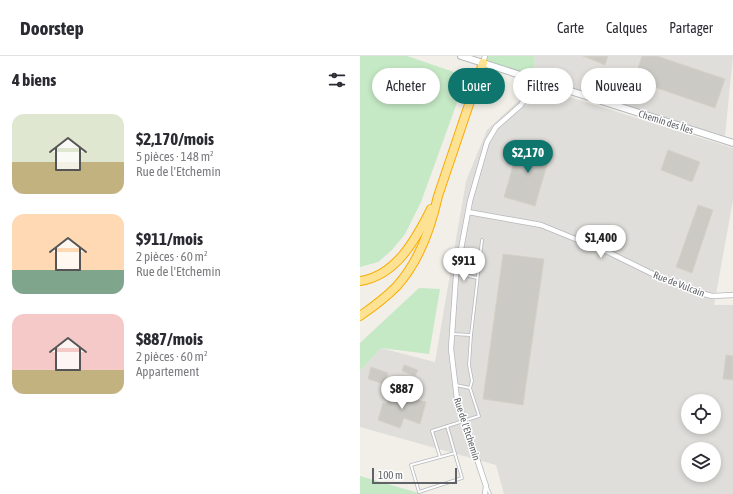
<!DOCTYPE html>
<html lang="fr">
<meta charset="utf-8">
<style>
body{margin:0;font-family:"Asap Condensed",sans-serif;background:#f7f7f7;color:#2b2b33;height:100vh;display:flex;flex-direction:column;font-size:15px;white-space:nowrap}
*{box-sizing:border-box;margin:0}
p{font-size:13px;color:#7c7c81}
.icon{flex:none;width:22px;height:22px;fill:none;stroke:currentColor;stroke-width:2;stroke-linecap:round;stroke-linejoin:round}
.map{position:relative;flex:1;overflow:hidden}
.side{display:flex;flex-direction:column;background:#fff;width:360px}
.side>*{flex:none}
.top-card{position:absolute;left:12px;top:12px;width:301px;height:36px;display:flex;gap:8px}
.tools{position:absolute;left:321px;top:338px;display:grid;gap:8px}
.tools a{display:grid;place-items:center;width:40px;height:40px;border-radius:50%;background:#fff;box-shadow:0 2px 6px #0003;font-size:20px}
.scale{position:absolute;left:12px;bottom:10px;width:85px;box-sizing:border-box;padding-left:4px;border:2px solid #5f6368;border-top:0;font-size:11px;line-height:14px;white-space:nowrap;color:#5f6368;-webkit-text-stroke:3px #fff;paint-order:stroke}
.price{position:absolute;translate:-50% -34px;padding:0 9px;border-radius:14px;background:#fff;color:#222;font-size:13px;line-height:26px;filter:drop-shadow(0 1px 2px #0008)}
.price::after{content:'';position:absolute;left:50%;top:24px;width:12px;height:9px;margin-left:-6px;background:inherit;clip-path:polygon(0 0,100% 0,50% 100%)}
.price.selected{background:#0f766e;color:#fff}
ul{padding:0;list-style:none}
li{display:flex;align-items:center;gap:12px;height:100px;padding:0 12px}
li span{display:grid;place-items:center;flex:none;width:112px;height:80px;border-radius:12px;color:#555}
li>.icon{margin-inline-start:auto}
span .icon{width:48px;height:48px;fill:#fffc;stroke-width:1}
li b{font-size:17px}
h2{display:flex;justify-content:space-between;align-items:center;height:48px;padding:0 12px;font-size:17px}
.tag{padding:0 14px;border-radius:18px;background:#fff;box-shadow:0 2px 6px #0003;font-size:14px;line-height:36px}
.tag.selected{background:#0f766e;color:#fff}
header{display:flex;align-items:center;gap:24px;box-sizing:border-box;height:56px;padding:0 20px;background:#fff;border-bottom:1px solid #e1e1e2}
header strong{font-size:19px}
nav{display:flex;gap:22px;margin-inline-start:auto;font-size:14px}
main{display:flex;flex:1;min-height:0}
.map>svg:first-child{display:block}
.industrial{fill:#e0deda;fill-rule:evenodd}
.green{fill:#c5e8c5}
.building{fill:#cccac5;stroke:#d6d1c6}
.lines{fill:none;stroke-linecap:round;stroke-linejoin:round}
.lane-casing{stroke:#b5b8bc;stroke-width:3.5}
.street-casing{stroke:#b5b8bc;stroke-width:6}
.secondary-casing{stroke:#b6babf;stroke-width:8}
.highway-casing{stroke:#f9ab00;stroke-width:10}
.lane{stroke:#fff;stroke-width:2}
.street{stroke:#fff;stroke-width:4.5}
.secondary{stroke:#fff;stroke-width:6}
.highway{stroke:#fde293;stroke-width:8}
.labels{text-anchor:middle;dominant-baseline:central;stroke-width:3;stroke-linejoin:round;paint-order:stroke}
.street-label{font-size:10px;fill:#5f6368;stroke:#fff}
</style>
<header>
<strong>Doorstep</strong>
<nav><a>Carte</a><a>Calques</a><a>Partager</a></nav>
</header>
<main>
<section class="side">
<h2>4 biens<svg class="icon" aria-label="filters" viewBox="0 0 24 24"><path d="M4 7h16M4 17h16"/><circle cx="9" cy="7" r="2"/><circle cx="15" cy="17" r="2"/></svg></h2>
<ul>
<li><span style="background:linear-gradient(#dfe7d0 60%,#c2b280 0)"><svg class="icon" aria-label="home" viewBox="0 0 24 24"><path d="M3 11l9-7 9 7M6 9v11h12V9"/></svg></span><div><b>$2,170/mois</b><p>5 pièces · 148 m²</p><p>Rue de l'Etchemin</p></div></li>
<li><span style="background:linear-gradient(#ffd9b3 70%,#7fa58c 0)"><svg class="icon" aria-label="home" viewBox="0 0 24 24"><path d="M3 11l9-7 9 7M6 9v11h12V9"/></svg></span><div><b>$911/mois</b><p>2 pièces · 60 m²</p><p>Rue de l'Etchemin</p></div></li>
<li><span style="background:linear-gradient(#f6c9c9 70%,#c2b280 0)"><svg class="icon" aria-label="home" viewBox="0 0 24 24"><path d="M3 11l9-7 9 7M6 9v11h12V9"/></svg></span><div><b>$887/mois</b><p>2 pièces · 60 m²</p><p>Appartement</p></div></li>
</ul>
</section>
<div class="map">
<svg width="373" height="438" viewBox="0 0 373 438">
<rect width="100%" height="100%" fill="#f1efe8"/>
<g class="industrial">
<path d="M173,0H373L365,80L173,24L175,3Z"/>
<path d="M174,30L373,92V144L354,249H373V438H144L136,409L0,371V315L21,292L75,306L106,125L127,74ZM328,345H354V371H328ZM328,393H354V419H328Z"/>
</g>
<g class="green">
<path d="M0,0H47L94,16L101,24L103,30L61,146L45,178L32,194L18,206L0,211Z"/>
<path d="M125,0H173L175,3L173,24L123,7Z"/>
<path d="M59,232L80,233L69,298L21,292L0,315V287Z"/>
<path d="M0,420L62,438H0Z"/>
</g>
<g class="building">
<path d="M223,0H248L245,9Z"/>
<path d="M282,0H297L365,23L355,52L274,24Z"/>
<path d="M160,86L191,95L175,150L144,141Z"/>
<path d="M308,94L340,106L332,126L301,114Z"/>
<path d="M338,149L353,154L332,217L316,211Z"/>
<path d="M143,198L184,203L163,349L123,343Z"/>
<path d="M366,299L373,300V324L363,323Z"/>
<path d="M44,309L58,314L55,320L42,315Z"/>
<path d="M11,311L28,317L24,328L8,323Z"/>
<path d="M30,337L66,346L60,368L44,362L40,372L18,364L23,347L27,348Z"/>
</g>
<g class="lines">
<g class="lane-casing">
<g id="lane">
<path d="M97,217L117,222"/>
<path d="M92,278L111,279"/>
<path d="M96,329L110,332"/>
<path d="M87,370L102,422L59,436L51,409L95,397"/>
<path d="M80,401L72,375L119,360L110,332L112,325L109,309L111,279L122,184"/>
<path d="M127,431L130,438"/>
</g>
</g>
<g class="street-casing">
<g id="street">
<path d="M123,7L125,0"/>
<path d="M108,156L181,169L250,197L301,222L340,237L352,240L373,239"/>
<path d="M125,438L126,430L97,343L91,293L96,220L110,145L127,86L136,71L161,49L168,38L173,24"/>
</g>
</g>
<g class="secondary-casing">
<path id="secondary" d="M101,0L373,87"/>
</g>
<g class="highway-casing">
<g id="highway">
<path d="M0,225C36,220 56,183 71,153"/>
<path d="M0,260C13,251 25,242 36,231C58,207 71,172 78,140L123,7"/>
</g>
</g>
<use href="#lane" class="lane"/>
<use href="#street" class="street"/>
<use href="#secondary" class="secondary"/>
<use href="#highway" class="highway"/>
</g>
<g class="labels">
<g class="street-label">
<text transform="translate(306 66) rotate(18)">Chemin des Îles</text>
<text transform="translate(319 228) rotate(21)">Rue de Vulcain</text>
<text transform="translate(107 373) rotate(72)">Rue de l'Etchemin</text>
</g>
</g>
</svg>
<div class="tools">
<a><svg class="icon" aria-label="locate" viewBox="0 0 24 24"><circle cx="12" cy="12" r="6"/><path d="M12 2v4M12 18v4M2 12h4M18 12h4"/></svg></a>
<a><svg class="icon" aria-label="layers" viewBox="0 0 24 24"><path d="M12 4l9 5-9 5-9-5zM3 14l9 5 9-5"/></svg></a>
</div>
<div class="scale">100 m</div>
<b class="price selected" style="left:168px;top:118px">$2,170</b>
<b class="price" style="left:241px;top:203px">$1,400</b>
<b class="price" style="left:104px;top:226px">$911</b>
<b class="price" style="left:42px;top:354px">$887</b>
<div class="top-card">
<a class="tag">Acheter</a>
<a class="tag selected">Louer</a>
<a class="tag">Filtres</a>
<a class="tag">Nouveau</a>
</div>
</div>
</main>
